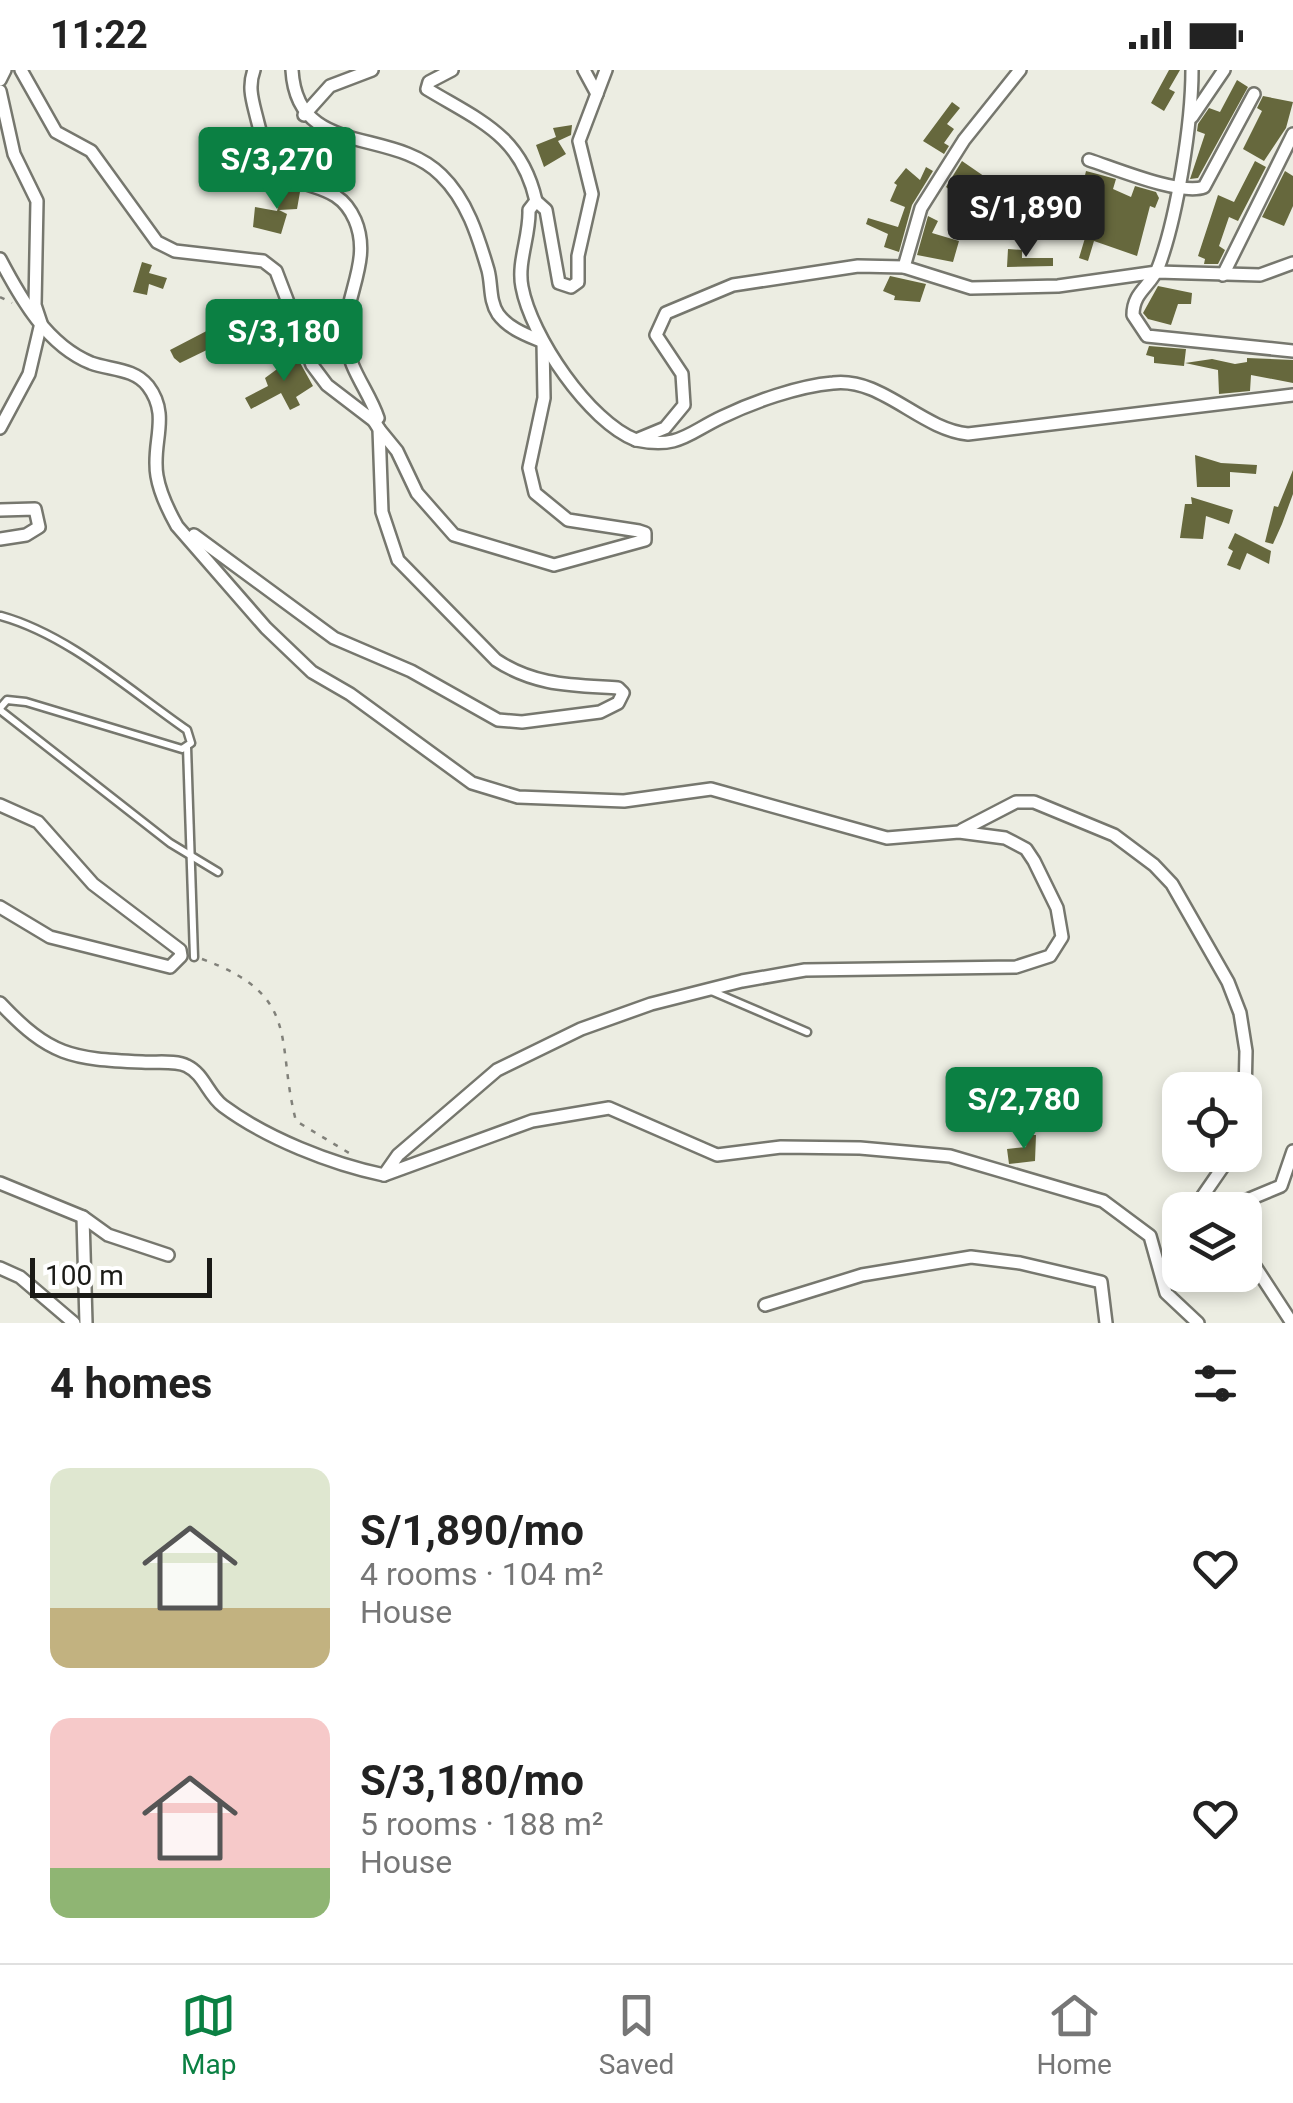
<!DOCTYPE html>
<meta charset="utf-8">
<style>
body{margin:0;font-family:Roboto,sans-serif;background:#f6f6f6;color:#222;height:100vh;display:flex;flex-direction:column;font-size:38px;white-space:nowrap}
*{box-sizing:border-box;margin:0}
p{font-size:32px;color:#767676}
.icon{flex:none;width:55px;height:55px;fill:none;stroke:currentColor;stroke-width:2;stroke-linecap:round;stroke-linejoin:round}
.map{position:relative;height:1253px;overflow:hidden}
.side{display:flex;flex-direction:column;background:#fff;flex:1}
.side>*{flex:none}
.fabs{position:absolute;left:1162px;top:1002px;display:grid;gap:20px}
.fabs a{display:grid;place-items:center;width:100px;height:100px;border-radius:20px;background:#fff;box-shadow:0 5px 15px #0003;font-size:50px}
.scale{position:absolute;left:30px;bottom:25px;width:182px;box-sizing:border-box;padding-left:10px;border:5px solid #1a1a16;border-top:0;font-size:28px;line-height:35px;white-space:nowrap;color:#1a1a16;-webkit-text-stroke:8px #fff;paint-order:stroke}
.price{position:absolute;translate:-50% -85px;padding:0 22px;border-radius:10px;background:#0b8043;color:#fff;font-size:32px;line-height:65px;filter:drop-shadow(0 2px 5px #0008)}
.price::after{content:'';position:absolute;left:50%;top:60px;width:30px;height:22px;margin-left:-15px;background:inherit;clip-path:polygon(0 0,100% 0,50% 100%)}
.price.selected{background:#222;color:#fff}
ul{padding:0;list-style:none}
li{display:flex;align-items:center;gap:30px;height:250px;padding:0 50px}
li span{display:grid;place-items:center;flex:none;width:280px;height:200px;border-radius:20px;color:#555}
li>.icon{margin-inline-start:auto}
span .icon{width:120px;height:120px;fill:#fffc;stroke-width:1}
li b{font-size:42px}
h2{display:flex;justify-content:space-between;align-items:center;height:120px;padding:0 50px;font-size:42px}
.status{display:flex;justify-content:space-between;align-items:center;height:70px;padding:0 50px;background:#fff;direction:ltr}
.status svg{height:28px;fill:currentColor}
.dock{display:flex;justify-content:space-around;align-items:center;height:140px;border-top:2px solid #e0e0e0;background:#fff;font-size:28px;color:#767676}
.dock a{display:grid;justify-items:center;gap:5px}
.dock .selected{color:#0b8043}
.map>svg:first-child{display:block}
.building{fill:#66683d}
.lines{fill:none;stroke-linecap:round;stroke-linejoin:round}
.lane-casing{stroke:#76776e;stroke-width:11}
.street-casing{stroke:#76776e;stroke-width:16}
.path{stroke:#81817a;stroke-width:2.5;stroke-dasharray:5 8;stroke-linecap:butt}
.lane{stroke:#fff;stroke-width:6}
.street{stroke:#fff;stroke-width:11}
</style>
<div class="status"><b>11:22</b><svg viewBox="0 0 49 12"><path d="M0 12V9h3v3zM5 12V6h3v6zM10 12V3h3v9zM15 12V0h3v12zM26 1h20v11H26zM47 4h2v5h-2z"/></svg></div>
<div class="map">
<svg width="1293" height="1253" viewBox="0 0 1293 1253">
<rect width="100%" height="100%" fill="#ecede2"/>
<g class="building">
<path d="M1169,0H1180L1169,19L1175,22L1164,41L1151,33Z"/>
<path d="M1237,10L1248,17L1198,108L1190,109L1205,64L1197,61L1198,54L1209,38L1220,42Z"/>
<path d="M1263,26L1293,32L1286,58L1264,91L1243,79L1262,41L1257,38Z"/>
<path d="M952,32L960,38L947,54L954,59L944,73L949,76L944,84L923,71Z"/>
<path d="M572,55L571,65L558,71L566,84L544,97L536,75L556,67L553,58Z"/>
<path d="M962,91L991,111L981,130L987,133L981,143L946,117Z"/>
<path d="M1255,91L1266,97L1238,151L1229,147L1219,176L1225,180L1218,194H1204L1205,189L1198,186L1218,125L1234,132Z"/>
<path d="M926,97L933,101L912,135L899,182L884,177L888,164L866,154L868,148L898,157L905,137L890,131L897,115L894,113L906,98L920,110Z"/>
<path d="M1086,101L1116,109L1113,119L1131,127L1135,116L1156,122L1159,128L1155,138L1150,136L1137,186L1094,171L1088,191L1079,188L1085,168L1064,156L1075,130L1079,131Z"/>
<path d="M1285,101L1293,106V136L1284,156L1262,147Z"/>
<path d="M284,115L300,122L297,139L279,140L287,144L281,164L253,157L255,137L277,141Z"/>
<path d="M928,146L938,151L932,163L959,171L953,192L917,185Z"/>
<path d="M1008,179L1022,180V188H1053V196L1007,197Z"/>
<path d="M142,192L152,195L149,203L167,208L163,219L149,214L147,225L133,222Z"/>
<path d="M890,206L926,214L920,232L894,230L895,226L883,221Z"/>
<path d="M1158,216L1192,223L1191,234H1178L1171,255L1148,249L1143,243Z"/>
<path d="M225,245L237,253L210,270L213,277L180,293L174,288L170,280L220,254L217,250Z"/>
<path d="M1149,276L1186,279L1184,296L1154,293V287L1146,285Z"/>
<path d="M293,280L313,316L296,327L300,335L290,340L281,323L251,339L245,328L268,316L265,308L288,291L285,283Z"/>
<path d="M1247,288L1293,290V313L1251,305L1250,321L1219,324L1218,300L1185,293L1212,289L1235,294L1247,292Z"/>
<path d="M1195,385L1221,393L1257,395L1256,404L1230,402V417H1197Z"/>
<path d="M1293,400V424L1282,454L1273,474L1265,472L1274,436L1278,437Z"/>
<path d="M1191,427L1233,440L1229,454L1206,446L1203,469L1180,468L1185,434H1192Z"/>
<path d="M1235,463L1271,481L1269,494L1247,483L1240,500L1227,495L1233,481L1228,478Z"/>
<path d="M1027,1065H1036L1035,1091L1009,1094L1007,1079L1026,1077Z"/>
</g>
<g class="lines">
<g class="lane-casing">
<g id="lane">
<path d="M0,638L7,630L26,632L182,679L191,673L187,660C129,620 69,565 1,546"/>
<path d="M0,640L170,773L218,802"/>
<path d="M187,677L194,887"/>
<path d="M709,920L807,962"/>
</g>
</g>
<g class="street-casing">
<g id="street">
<path d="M21,0L56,62L91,81L157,172L175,181L263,191L276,201L312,295L327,315L374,351L378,348C369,321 349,300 346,270C342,228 373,192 355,150C338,111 305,122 280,100C265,87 261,64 256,45C252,29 248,16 254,0"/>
<path d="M292,0C297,89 392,56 441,105C467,130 478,166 488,200C492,215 489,230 498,244C509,259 527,265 543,272"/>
<path d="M452,0L429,12L427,19C480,51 521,65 536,131"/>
<path d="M584,0L597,24"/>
<path d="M606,0L579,71L592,124L578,186V212L571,217L559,213L546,140L536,131L529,140C530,166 517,192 522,217C531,266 589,352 636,370L665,358L684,335L682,304L656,265L666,243L733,215L858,196L904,197L971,218L1058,216L1157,202L1260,205L1293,193"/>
<path d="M1192,0C1192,53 1177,148 1158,198C1150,217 1133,222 1133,245L1147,266L1293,281"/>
<path d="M0,10L5,0"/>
<path d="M0,21L14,84L37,131L35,235L41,253L29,304L0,358"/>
<path d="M304,45L330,16L372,0"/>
<path d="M1192,47L1224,0"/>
<path d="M1089,90C1114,98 1181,126 1204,117L1254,24"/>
<path d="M0,189C21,229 47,275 91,293C110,300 134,298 148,316C171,346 151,373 157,406C160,424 168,440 177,456L266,558L312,602L350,624L472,713L518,727L624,731L711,719L887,768L959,762L1005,768L1026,779L1034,791L1057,838L1062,867L1050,886L1016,897L805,900L742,911L651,934L581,959L497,1000L398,1085L384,1105L532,1051L609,1038L717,1085L781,1077L860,1078L950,1086L1103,1131L1150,1166L1166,1223L1198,1253"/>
<path d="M904,197L921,138L964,70L1020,0"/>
<path d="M1223,205L1293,64"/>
<path d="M379,359L397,381L417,423L454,465L554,495L645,470V463L639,461L568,450L535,423L529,398L544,328L543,272"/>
<path d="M636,370C679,379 688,363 722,347C753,332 798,316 833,313C882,307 920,359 968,364L1293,325"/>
<path d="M0,440L35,439L39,457L26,465L0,469"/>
<path d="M194,465L334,568L411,601L498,650L522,652L600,642L618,633L623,623L618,618C573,615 535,616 496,590L398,490L382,442L379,359L374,351"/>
<path d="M0,735L38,752L93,814L180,880L181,886L170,897L50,867L0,837"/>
<path d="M962,760L1016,732H1034L1114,765L1154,795L1172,814L1228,912L1240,943L1246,981L1245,1026"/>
<path d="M0,933C50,986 71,989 142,992C156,993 176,990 187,996C204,1004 208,1025 223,1036C266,1068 331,1094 384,1105"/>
<path d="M1231,1085L1202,1127L1228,1138L1281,1116L1293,1081"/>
<path d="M0,1113L83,1147L108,1165L168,1185"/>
<path d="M83,1147L86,1253"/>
<path d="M1245,1181L1292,1253"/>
<path d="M0,1198L20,1207L74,1253"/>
<path d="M765,1235L862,1205L971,1187L1020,1193L1101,1212L1106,1253"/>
</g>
</g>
<g class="path">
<path d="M0,227L12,233"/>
<path d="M202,889C303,926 275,971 296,1051L349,1083"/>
</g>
<use href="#lane" class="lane"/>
<use href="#street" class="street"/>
</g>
</svg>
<div class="fabs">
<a><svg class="icon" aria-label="locate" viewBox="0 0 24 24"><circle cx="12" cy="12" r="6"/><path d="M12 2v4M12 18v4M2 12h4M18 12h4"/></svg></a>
<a><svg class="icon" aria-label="layers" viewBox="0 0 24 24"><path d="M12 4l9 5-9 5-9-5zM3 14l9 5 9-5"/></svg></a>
</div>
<div class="scale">100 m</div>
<b class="price" style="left:277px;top:142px">S/3,270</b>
<b class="price selected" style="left:1026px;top:190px">S/1,890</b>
<b class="price" style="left:284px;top:314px">S/3,180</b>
<b class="price" style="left:1024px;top:1082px">S/2,780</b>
</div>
<section class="side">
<h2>4 homes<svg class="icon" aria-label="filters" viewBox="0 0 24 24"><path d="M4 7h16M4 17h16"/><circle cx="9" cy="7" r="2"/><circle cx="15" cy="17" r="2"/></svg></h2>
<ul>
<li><span style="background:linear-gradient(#dfe7d0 70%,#c2b280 0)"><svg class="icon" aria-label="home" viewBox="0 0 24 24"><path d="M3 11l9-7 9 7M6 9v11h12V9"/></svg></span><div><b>S/1,890/mo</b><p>4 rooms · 104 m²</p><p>House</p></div><svg class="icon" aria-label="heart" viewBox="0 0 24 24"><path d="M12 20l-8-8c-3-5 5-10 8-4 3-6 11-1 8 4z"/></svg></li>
<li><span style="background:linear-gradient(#f6c9c9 75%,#8fb573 0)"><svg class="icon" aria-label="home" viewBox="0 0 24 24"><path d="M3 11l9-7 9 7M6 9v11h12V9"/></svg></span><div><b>S/3,180/mo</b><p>5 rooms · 188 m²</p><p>House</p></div><svg class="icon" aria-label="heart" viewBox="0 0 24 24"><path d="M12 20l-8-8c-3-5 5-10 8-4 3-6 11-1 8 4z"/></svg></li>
</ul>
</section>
<nav class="dock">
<a class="selected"><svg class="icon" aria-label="map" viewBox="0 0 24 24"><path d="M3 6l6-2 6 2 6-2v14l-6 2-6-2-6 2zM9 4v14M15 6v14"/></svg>Map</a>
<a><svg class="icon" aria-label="saved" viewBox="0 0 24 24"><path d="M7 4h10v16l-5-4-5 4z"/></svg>Saved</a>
<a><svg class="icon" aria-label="home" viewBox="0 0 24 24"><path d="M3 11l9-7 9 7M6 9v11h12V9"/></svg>Home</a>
</nav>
